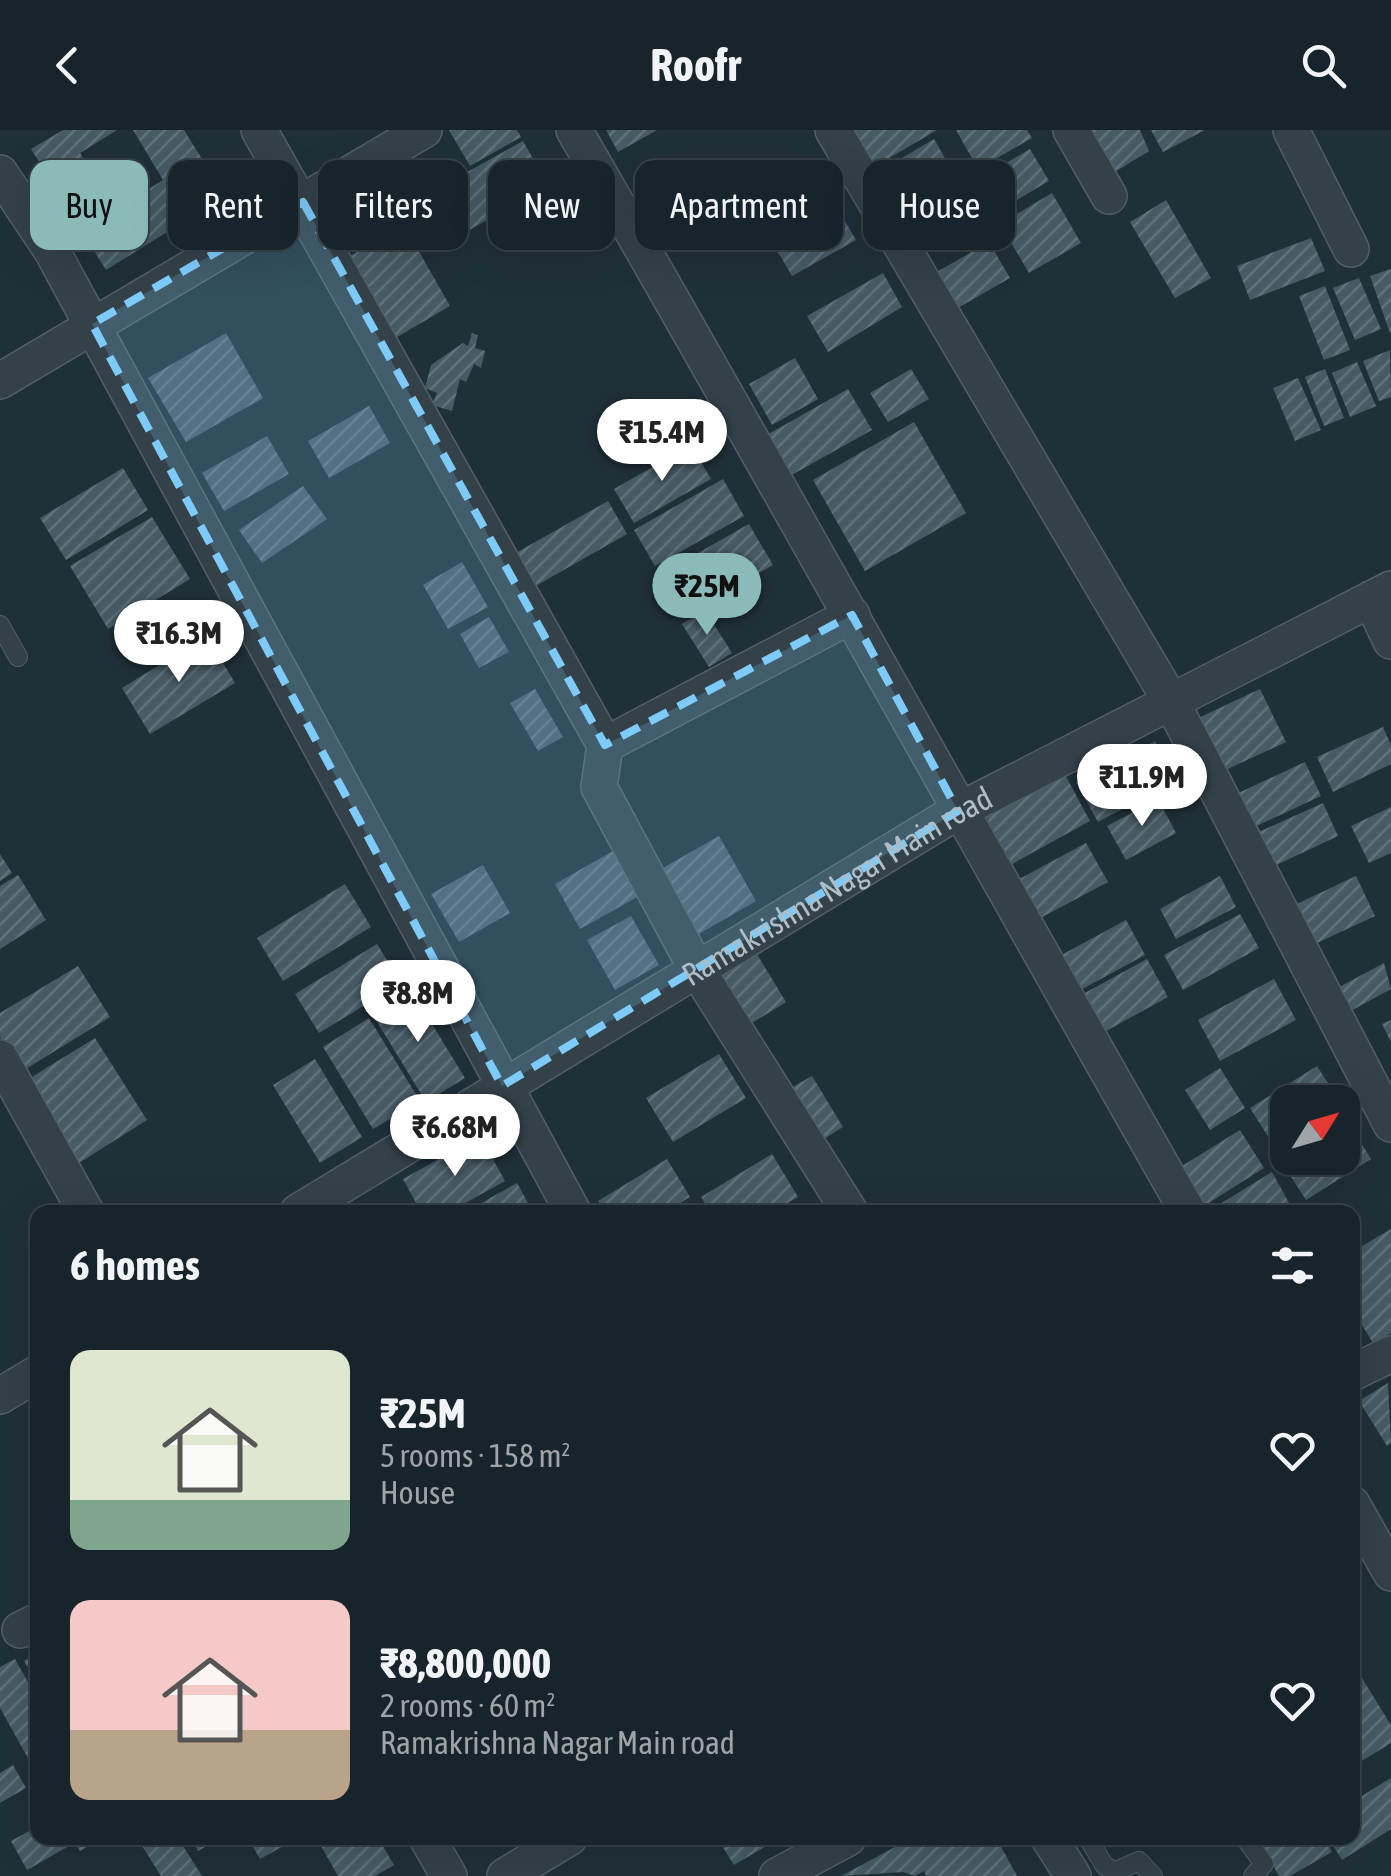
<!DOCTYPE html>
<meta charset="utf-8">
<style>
body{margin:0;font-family:"Asap Condensed",sans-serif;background:#212c33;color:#f1f3f6;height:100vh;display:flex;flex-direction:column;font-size:38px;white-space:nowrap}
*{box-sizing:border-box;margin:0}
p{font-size:32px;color:#9fa4a9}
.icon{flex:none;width:55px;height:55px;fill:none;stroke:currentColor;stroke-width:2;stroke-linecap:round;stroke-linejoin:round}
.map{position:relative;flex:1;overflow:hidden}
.side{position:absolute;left:30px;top:1075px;width:1330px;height:640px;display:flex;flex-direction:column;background:#18242b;border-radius:20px;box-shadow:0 10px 40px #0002,0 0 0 2px #364147}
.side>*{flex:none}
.guide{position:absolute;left:30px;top:30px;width:1332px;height:90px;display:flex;gap:20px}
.needle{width:65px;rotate:53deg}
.tools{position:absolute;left:1270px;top:955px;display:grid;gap:20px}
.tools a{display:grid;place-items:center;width:90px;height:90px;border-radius:20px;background:#18242b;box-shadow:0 10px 40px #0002,0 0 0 2px #364147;font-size:50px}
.price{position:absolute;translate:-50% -85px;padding:0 22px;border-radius:35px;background:#fff;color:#222;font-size:32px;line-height:65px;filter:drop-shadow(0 2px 5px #0008)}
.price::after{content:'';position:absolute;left:50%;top:60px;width:30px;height:22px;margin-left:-15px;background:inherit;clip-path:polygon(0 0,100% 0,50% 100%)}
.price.current{background:#8bbbb9;color:#111}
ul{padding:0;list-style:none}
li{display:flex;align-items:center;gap:30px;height:250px;padding:0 40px}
li span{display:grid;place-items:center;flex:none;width:280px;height:200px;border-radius:20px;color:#555}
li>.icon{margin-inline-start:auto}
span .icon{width:120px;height:120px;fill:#fffc;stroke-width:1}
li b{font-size:42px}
h2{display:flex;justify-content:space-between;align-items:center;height:120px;padding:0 40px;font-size:42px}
.tag{padding:0 35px;border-radius:20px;background:#18242b;box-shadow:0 10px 40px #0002,0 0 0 2px #364147;font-size:35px;line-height:90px}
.tag.current{background:#8bbbb9;color:#111}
header{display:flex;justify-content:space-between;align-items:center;height:130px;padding:0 40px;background:#18242b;font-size:45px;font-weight:700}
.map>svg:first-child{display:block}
.building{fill:url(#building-hatch)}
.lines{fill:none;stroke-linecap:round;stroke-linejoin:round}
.service-casing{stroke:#515f67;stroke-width:20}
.minor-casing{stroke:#515f67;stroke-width:38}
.service{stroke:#344149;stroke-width:18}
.minor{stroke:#344149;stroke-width:35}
.marked{fill:#7ecbfa;fill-opacity:0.2;stroke:#7ecbfa;stroke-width:8;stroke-dasharray:20 12;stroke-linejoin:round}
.labels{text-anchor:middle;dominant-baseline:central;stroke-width:8;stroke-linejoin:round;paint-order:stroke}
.street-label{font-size:32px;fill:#aebdc6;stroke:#19262d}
</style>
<header><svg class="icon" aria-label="back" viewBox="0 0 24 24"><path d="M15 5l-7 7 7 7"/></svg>Roofr<svg class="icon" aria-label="search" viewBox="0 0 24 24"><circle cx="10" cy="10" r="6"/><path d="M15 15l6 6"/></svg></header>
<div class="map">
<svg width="1391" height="1746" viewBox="0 0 1391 1746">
<defs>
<pattern id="building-hatch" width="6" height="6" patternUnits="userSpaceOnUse" patternTransform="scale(2.5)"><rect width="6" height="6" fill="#485b65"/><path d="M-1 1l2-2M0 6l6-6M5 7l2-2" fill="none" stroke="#60717a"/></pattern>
</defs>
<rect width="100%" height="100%" fill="#203039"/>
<g class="building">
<path d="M63,0H117L80,23L115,80L163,50L133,0H184L225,66L106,140L31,19Z"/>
<path d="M449,0H517L521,7L470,36Z"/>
<path d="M606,0H657L618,22Z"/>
<path d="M852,0H937L874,37Z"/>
<path d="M956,0H1027L1032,8L978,39Z"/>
<path d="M1088,0H1140L1149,21L1113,43Z"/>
<path d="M1151,0H1205L1163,22Z"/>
<path d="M934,9L961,56L900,92L872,46Z"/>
<path d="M523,11L548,55L459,106L433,61Z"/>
<path d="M1030,19L1049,51L998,81L979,49Z"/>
<path d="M813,32L836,72L770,109L747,70Z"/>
<path d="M717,48L739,87L680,120L658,82Z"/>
<path d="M390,50L407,80L343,116L326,86Z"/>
<path d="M1052,63L1081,113L1029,143L1000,94Z"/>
<path d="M1166,70L1211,148L1175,168L1130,92Z"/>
<path d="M839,81L856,110L792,146L775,117Z"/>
<path d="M404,95L450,176L392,210L345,129Z"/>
<path d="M1311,108L1325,141L1250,170L1237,136Z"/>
<path d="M989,112L1010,148L956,179L935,143Z"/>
<path d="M1391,139V203H1390L1370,146Z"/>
<path d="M883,143L902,177L828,222L807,186Z"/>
<path d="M1359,148L1381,199L1355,210L1333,158Z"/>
<path d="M1325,156L1350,220L1324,230L1299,166Z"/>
<path d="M226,203L263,268L186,312L148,248Z"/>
<path d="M472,203L478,205L475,218L485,221L481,238L474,234L466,252L460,249L452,281L432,275L437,263L425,258L431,235L463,213L468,216Z"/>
<path d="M1390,220L1391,267L1379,271L1363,231Z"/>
<path d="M795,228L818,269L772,295L749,254Z"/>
<path d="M1357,232L1376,276L1350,287L1332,243Z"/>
<path d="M911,239L929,269L888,292L870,263Z"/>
<path d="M1325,239L1344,288L1324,296L1305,247Z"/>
<path d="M1298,248L1321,300L1295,311L1273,258Z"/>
<path d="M848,259L872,300L788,347L765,306Z"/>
<path d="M369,276L390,313L329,348L308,311Z"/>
<path d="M914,292L966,383L865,441L813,350Z"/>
<path d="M267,306L289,344L224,381L202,343Z"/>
<path d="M691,315L711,349L634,393L614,359Z"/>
<path d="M123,338L148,380L66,430L40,388Z"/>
<path d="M723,349L744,386L655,436L634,400Z"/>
<path d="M303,356L327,389L262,433L239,400Z"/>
<path d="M608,371L627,404L532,458L512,425Z"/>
<path d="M152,387L190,449L108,499L70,436Z"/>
<path d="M749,394L773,435L692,481L668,440Z"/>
<path d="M462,432L488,477L448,499L423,455Z"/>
<path d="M705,480L732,523L709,537L682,494Z"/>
<path d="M489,487L509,522L479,538L460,504Z"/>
<path d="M207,506L235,553L150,604L122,558Z"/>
<path d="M535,559L563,607L538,621L510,573Z"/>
<path d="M1260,559L1286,612L1219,643L1194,590Z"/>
<path d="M1383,597L1391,615V634L1333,662L1317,627Z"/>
<path d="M1155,611L1176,650L1098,692L1076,653Z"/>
<path d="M1305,632L1321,666L1250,699L1234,665Z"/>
<path d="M1063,641L1090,691L1012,734L984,683Z"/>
<path d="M1158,669L1176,703L1126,730L1107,696Z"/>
<path d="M1323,673L1338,706L1268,739L1252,705Z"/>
<path d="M1391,677V723L1369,733L1351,696Z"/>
<path d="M719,706L756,771L692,808L654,743Z"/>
<path d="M1086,713L1108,752L1031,793L1010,754Z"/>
<path d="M613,721L639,766L580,799L555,754Z"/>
<path d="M0,724L12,743L0,751Z"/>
<path d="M483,735L510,783L459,812L431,764Z"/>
<path d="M18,745L46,790L0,819V756Z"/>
<path d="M1220,746L1236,777L1176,809L1160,779Z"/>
<path d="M1356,746L1375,786L1304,819L1286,779Z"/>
<path d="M345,754L371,797L283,851L257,808Z"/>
<path d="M1240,784L1259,818L1183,860L1164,825Z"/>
<path d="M631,786L659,835L615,860L587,810Z"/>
<path d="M1126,790L1145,825L1073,864L1054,829Z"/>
<path d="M377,814L401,853L319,903L295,864Z"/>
<path d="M755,821L786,872L750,894L719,842Z"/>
<path d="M1147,829L1168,867L1106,901L1085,863Z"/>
<path d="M1384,833L1391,859L1345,884L1332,861Z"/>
<path d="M78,836L110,887L21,942L0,907V883Z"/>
<path d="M1274,849L1296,890L1220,931L1198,890Z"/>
<path d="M410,858L465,948L426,972L371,882Z"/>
<path d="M369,888L420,971L373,999L323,917Z"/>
<path d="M1391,890V912L1382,894Z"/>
<path d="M95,908L147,990L71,1038L19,955Z"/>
<path d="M719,924L746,968L673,1012L646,968Z"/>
<path d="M315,929L362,1007L320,1033L273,955Z"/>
<path d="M1317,936L1340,972H1288V1027L1283,1030L1250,978Z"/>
<path d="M1220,938L1245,978L1210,1000L1185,960Z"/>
<path d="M812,946L843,997L814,1015L782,963Z"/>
<path d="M1350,995L1371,1029L1306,1070L1284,1036L1297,1028H1342V1000Z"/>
<path d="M1240,1000L1264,1038L1204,1076L1179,1038Z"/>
<path d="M480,1006L505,1051L449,1082H421L403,1049Z"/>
<path d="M772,1024L798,1067L772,1082H710L701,1067Z"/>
<path d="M667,1029L690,1067L665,1082H605L598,1071Z"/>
<path d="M1272,1042L1294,1082H1207Z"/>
<path d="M517,1053L533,1082H465Z"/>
<path d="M1391,1099V1203L1373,1213L1352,1179V1122Z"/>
<path d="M1388,1253L1391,1313L1387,1316L1359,1271Z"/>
<path d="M38,1523V1554L24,1531Z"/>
<path d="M15,1529L38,1570V1625L29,1630L0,1578V1537Z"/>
<path d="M1357,1540L1391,1595V1613L1352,1637V1543Z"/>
<path d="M13,1635L26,1658L0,1673V1643Z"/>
<path d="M1391,1648V1699L1342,1730L1328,1708H1352V1672Z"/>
<path d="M38,1696V1708H64L69,1716L27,1740L11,1711Z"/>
<path d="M72,1708H104L80,1721Z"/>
<path d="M137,1708H178L202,1746H161Z"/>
<path d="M191,1708H221L198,1721Z"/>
<path d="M248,1708H298L260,1729Z"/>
<path d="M378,1708L394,1735L375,1746H338L317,1709Z"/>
<path d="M717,1708H774L775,1711L734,1735Z"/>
<path d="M912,1708H943L947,1716L963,1708H1009L999,1713L1017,1746H926L924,1741L915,1746L903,1742L841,1746Z"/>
<path d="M1257,1708H1324L1332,1722L1290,1746H1279Z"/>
</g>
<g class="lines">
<g class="service-casing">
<g id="service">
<path d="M0,495L18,527"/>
<path d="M1088,1708L1104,1735L1114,1742L1139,1731L1153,1746"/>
<path d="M1245,1708L1264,1734L1253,1746"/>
</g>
</g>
<g class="minor-casing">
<g id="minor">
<path d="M259,0L605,615L599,657L696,838L850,1082"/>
<path d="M574,0C782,359 982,722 1188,1082"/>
<path d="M833,0L1172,573L1391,994"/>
<path d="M1071,0L1109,66"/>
<path d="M1291,0L1351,119"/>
<path d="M0,43L52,121L573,1082"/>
<path d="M0,251L424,0"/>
<path d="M1371,469L1391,511"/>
<path d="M605,615L852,485"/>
<path d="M0,928L86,1082"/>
<path id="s1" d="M298,1082L958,681L1391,459"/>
<path d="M1352,1243L1391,1224"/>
<path d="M0,1266L38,1243"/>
<path d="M1352,1374L1391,1443"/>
<path d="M20,1500L38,1491"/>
<path d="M427,1708L449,1746"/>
<path d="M1049,1708L1073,1746"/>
<path d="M505,1746L569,1708"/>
<path d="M777,1746L848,1708"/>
</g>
</g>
<use href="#service" class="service"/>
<use href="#minor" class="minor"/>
</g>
<path class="marked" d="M303,72L605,615L852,485L958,681L502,956L92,194Z"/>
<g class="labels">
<g class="street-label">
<text stroke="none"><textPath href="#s1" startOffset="630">Ramakrishna Nagar Main road</textPath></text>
</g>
</g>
</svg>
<div class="tools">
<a><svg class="needle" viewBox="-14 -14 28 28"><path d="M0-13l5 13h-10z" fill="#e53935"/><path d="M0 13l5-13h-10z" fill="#9fa4a9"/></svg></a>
</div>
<b class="price" style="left:662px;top:354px">₹15.4M</b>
<b class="price current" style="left:707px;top:508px">₹25M</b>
<b class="price" style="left:179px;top:555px">₹16.3M</b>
<b class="price" style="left:1142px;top:699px">₹11.9M</b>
<b class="price" style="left:418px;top:915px">₹8.8M</b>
<b class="price" style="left:455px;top:1049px">₹6.68M</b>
<div class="guide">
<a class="tag current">Buy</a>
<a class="tag">Rent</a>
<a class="tag">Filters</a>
<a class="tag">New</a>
<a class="tag">Apartment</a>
<a class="tag">House</a>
</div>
<section class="side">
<h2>6 homes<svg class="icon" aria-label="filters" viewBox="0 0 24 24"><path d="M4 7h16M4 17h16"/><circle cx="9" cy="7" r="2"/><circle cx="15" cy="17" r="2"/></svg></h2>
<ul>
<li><span style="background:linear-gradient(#dfe7d0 75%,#7fa58c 0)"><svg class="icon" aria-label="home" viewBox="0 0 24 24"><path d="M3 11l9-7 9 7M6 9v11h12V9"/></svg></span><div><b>₹25M</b><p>5 rooms · 158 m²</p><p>House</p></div><svg class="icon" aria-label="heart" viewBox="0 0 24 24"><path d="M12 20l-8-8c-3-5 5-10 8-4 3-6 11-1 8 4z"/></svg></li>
<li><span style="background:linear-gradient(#f6c9c9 65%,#b9a48a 0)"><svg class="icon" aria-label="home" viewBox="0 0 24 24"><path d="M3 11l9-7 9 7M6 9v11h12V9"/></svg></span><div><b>₹8,800,000</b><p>2 rooms · 60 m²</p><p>Ramakrishna Nagar Main road</p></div><svg class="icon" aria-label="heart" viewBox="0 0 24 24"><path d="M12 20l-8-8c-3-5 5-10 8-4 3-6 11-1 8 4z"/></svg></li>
</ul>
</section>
</div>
